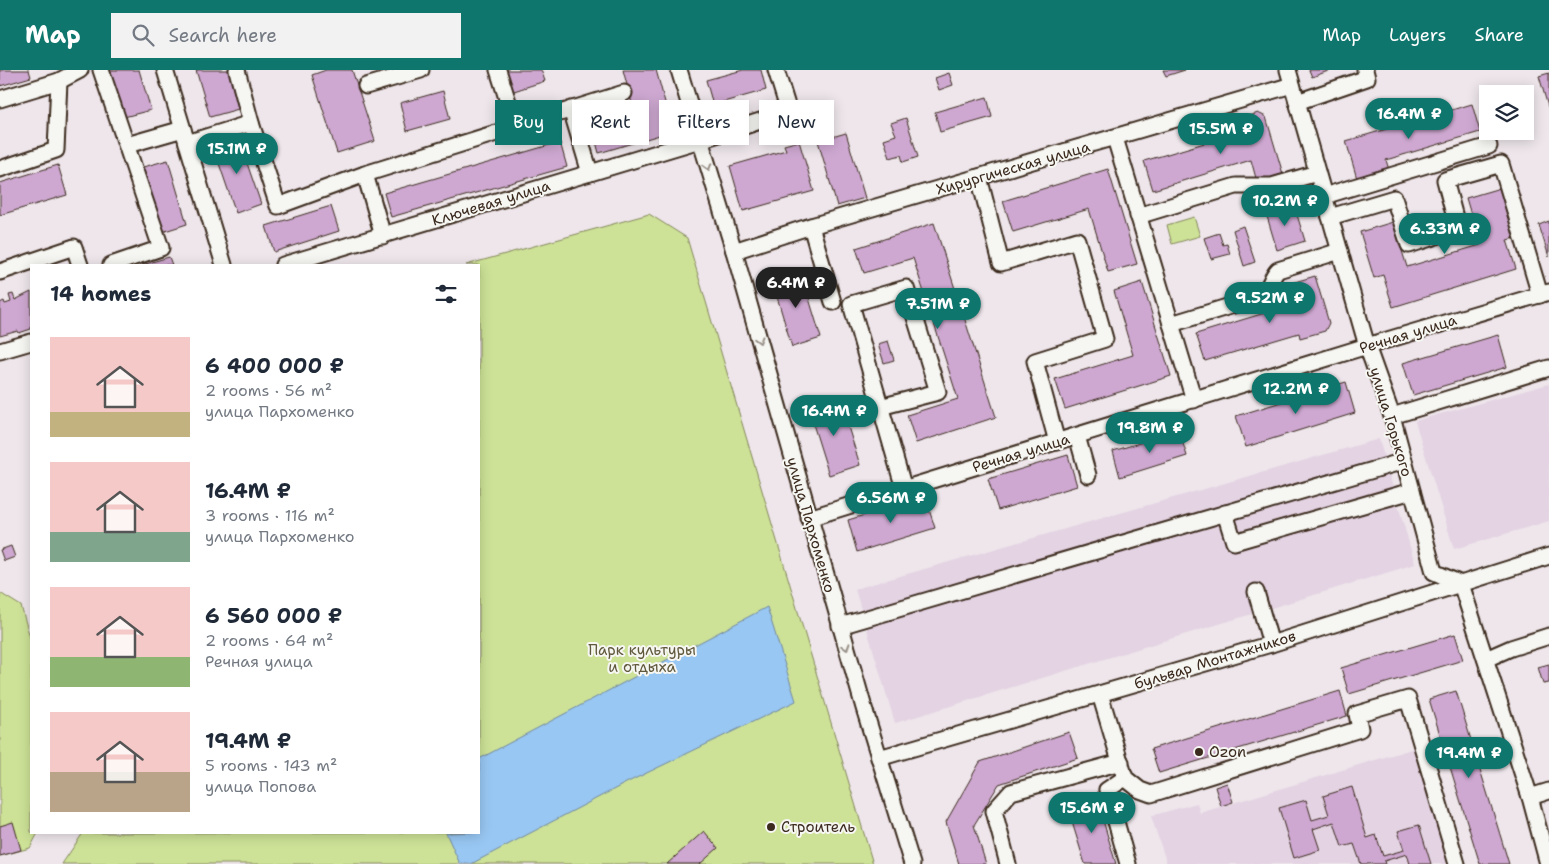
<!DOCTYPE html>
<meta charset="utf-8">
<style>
body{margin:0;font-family:"Shantell Sans",sans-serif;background:#f2f2f3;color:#1f2937;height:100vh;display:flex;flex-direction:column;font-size:19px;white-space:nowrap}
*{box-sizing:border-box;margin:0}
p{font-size:16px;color:#747a83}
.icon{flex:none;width:28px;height:28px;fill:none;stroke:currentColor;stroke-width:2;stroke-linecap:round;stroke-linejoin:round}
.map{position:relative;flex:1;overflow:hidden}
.sheet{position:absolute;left:30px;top:194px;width:450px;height:570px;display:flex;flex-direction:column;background:#fff;border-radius:0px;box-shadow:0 2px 12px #0003}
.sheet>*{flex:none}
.top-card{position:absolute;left:495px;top:30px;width:475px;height:45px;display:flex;gap:10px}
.tools{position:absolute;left:1479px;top:15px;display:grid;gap:10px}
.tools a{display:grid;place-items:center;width:55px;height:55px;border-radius:0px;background:#fff;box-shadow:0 2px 12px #0003;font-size:25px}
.price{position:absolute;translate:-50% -42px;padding:0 11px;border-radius:18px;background:#0f766e;color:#fff;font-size:16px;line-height:32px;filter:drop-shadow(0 1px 2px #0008)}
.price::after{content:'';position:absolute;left:50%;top:30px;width:15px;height:11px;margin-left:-8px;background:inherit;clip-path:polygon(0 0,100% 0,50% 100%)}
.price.active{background:#222;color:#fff}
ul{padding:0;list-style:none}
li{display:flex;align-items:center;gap:15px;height:125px;padding:0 20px}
li span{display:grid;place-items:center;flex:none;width:140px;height:100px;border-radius:0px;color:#555}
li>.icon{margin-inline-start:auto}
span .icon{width:60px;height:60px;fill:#fffc;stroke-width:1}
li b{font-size:21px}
h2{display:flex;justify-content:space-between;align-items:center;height:60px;padding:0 20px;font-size:21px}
.chip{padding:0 18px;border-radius:0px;background:#fff;box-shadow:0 2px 12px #0003;font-size:18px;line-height:45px}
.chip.active{background:#0f766e;color:#fff}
header{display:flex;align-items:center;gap:30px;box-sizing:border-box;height:70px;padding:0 25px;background:#0f766e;color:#fff}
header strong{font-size:24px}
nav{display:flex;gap:28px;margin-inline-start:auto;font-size:18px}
.search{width:350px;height:45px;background:#f2f2f3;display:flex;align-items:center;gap:12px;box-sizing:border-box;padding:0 18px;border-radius:0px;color:#747a83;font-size:19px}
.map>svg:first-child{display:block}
.built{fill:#e4d3e3}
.green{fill:#cde297;stroke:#84865a}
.water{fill:#98c7f3;stroke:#73889e}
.building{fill:#cea8d1;stroke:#3b2a1e}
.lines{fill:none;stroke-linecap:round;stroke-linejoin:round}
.minor-casing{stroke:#3b2a1e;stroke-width:19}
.minor{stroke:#f6f6f2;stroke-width:15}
.oneway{stroke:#989088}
.poi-dot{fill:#3b2a1e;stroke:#f6f6f2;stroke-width:2}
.labels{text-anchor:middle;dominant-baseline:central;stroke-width:4;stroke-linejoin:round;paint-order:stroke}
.street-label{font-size:15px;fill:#3b2a1e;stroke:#f6f6f2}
.park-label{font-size:15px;fill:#60583c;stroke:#f6f6f2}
.poi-label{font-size:15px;fill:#3b2a1e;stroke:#f6f6f2;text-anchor:start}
</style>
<header>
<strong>Map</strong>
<div class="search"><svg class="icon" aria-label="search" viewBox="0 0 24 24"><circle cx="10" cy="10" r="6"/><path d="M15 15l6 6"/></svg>Search here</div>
<nav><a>Map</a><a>Layers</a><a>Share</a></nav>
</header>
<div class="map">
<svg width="1549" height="794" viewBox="0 0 1549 794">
<rect width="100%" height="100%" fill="#eee6eb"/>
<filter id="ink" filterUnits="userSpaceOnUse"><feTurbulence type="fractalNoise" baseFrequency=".02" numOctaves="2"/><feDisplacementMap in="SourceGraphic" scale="10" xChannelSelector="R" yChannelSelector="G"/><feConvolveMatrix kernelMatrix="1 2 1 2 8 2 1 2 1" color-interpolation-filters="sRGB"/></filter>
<g filter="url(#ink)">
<g class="built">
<path d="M1549,314V451L1454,479L1415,351Z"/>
<path d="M1379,369L1415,494L895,653L855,519Z"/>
<path d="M1415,678L1451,794H1167L1151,746L1197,733L1200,743Z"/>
</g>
<g class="green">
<path d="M649,144L687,168L873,794H62L83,763L479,762V195H466Z"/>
<path d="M1194,147L1200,166L1172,174L1167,155Z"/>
<path d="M0,523L21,536L31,571V762L38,763L30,778L0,786Z"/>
</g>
<path class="water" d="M767,537L796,631L628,712L471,794H460L446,763L479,762V689Z"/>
<g class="building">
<path d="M0,0H29L31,7L0,16Z"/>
<path d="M110,0H139L151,40L124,47Z"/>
<path d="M196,0H231L242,38L210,47Z"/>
<path d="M326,0H352L375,71L337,83L312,5Z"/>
<path d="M505,0H541L545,11L511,22Z"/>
<path d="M623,0H656L673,61L599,83L591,53L634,41Z"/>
<path d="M743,0H761L766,20L713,35L706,10Z"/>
<path d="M1163,0H1185L1166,6Z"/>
<path d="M1309,0H1331L1312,7Z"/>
<path d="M949,3L953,15L939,20L935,8Z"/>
<path d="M1549,3V40L1539,6Z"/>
<path d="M443,21L450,49L407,61L400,33Z"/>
<path d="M987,27L992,47L940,62L935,42Z"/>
<path d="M1472,34L1480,62L1386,90L1390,103L1358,112L1346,71Z"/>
<path d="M1258,43L1266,47L1283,104L1257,112L1251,90L1153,120L1144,91L1238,63L1234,51Z"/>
<path d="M906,48L918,87L903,92L901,85L890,88L884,69L896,65L891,53Z"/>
<path d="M846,63L865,128L837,136L818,71Z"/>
<path d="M238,67L261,134L236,143L213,76Z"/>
<path d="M799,71L814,121L743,141L730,96L786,80L784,75Z"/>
<path d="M560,72L567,97L391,147L384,123Z"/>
<path d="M168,90L187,154L162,162L143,97Z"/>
<path d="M58,95L67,125L0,145V113Z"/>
<path d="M1108,99L1137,194L1108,202L1089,139L1013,162L1003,131Z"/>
<path d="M1500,118L1515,168L1507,170L1516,199L1393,237L1383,205L1374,208L1360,162L1393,152L1407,197L1480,175L1466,128Z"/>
<path d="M1294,135L1305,171L1277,180L1266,143Z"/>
<path d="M331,136L339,161L274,182L266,156Z"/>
<path d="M1549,151V187L1539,155Z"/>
<path d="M934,153L996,347L916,373L907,345L958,329L913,188L864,203L856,178Z"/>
<path d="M1243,156L1255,192L1244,196L1233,160Z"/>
<path d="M1219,163L1223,175L1227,174L1230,184L1211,189L1204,168Z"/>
<path d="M169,187L172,195H142Z"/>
<path d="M801,202L821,268L792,277L772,210Z"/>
<path d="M1315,206L1329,253L1325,261L1300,268L1299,263L1205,291L1196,264L1294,234L1288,214Z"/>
<path d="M1142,212L1171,306L1065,339L1055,309L1133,285L1114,221Z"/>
<path d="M31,222V259L19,263L18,261L0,266V233L4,231L5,234L11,232L9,225L13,224L15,230Z"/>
<path d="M1498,265L1507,297L1413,325L1403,293Z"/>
<path d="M888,271L894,290L884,293L878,274Z"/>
<path d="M1346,312L1355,343L1246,377L1236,346Z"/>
<path d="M839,328L860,395L829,405L808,338Z"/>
<path d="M1179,361L1187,386L1120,407L1113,381Z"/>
<path d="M1068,385L1077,416L998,440L988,409Z"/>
<path d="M925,427L935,458L857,482L848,450Z"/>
<path d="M11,476L15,487L4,491L0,480Z"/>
<path d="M1455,564L1463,590L1349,624L1341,598Z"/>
<path d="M1549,594V613L1543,614L1538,597Z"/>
<path d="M1340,621L1347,646L1159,703L1151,679Z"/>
<path d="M1456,621L1509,794H1480L1429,629Z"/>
<path d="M1069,662L1078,688L999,714L974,755L986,794H959L946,752L980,692Z"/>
<path d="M1227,713L1233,732L1221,736L1215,717Z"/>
<path d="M1352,717L1367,768L1376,765L1383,786L1404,780L1398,761L1419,755L1431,794H1410L1407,784L1384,791L1385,794H1361L1354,774L1342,777L1334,752L1313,759L1320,780L1294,788L1279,738L1306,730L1312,750L1329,745L1323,726Z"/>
<path d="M1097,730L1116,794H1085L1068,739Z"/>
<path d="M13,752L21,780L0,786V756Z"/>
<path d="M704,761L718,778L700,794H667Z"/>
</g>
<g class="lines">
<g class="minor-casing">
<g id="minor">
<path d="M101,0L161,178L111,195"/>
<path d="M165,0L224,195"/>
<path d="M237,0L251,53L278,136L365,104L624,23"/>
<path d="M498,0L516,57"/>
<path d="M679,0L734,181L864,638L912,794"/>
<path d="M1288,0L1367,276L1392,346L1434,502L1461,514L1530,727L1548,794"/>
<path d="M366,16L421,0"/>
<path d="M0,29L59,11L80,0"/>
<path d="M1297,32L1367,8L1365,0"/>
<path d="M571,39L590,103"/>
<path d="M1115,68L1194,330"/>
<path d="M187,73L251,53"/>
<path d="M127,75L183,59"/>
<path d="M0,99L56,80L59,11"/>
<path d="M365,104L383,166"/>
<path d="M979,107L1001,193L1077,170L1105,269L1035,291L1057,372"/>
<path d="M1324,126L1489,76"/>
<path d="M1138,146L1236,116H1272L1317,103"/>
<path d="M1330,147L1394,128L1409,175L1458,159L1445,110L1501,94L1540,225"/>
<path d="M811,156L833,232"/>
<path d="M734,181L811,156L1292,15"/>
<path d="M283,195L700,70L789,42L776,0"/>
<path d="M0,202L74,177L80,195"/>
<path d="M1171,254L1260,227C1270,220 1270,208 1278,200L1340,181"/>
<path d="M0,281L31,272"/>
<path d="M880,337L938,322L906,218L851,234L904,419"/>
<path d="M1392,346L1549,298"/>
<path d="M1077,366L1088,405"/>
<path d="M1225,443L1234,472L1412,421"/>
<path d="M809,448L1367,276L1549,222"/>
<path d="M1256,522L1271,574"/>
<path d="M840,556L1404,391"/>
<path d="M1486,589L1511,578L1549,566"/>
<path d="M1100,624L1125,708L1140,720L1151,724L1360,659L1357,644L1408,629L1457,794"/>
<path d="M879,688L1271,574L1549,486"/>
<path d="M1125,708L1107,720L1128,794"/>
<path d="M1530,727L1549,721"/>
<path d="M1008,794L994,741L1011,722L1121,692"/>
</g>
</g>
<use href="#minor" class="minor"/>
</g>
<defs><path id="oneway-chevron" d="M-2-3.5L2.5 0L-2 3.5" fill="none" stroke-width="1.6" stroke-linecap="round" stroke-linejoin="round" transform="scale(1.25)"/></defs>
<g class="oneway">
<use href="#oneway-chevron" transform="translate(708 97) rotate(73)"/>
<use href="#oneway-chevron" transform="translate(759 270) rotate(74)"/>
<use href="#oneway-chevron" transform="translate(846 577) rotate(74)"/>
</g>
</g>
<g class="poi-dot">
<circle cx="1199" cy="682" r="5"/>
<circle cx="771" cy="757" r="5"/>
</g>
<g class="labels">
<g class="street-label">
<text transform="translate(1013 98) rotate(-16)">Хирургическая улица</text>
<text transform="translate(491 133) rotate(-17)">Ключевая улица</text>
<text transform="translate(1408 264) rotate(-17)">Речная улица</text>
<text transform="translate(1391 352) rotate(73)">улица Горького</text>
<text transform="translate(1021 383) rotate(-17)">Речная улица</text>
<text transform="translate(811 455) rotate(74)">улица Пархоменко</text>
<text transform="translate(1215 590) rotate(-17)">бульвар Монтажников</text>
</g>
<g class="park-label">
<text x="642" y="580">Парк культуры<tspan x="642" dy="17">и отдыха</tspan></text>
</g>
<g class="poi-label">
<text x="1209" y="682">Ozon</text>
<text x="781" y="757">Строитель</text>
</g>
</g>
</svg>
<div class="tools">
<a><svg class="icon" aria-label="layers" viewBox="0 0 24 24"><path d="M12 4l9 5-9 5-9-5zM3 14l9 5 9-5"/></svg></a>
</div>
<b class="price" style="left:1409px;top:70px">16.4M ₽</b>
<b class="price" style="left:1221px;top:85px">15.5M ₽</b>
<b class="price" style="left:237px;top:105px">15.1M ₽</b>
<b class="price" style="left:1285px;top:157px">10.2M ₽</b>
<b class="price" style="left:1445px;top:185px">6.33M ₽</b>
<b class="price active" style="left:796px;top:239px">6.4M ₽</b>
<b class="price" style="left:1270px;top:254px">9.52M ₽</b>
<b class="price" style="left:938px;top:260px">7.51M ₽</b>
<b class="price" style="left:1296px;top:345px">12.2M ₽</b>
<b class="price" style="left:834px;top:367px">16.4M ₽</b>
<b class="price" style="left:1150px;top:384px">19.8M ₽</b>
<b class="price" style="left:891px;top:454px">6.56M ₽</b>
<b class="price" style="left:1469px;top:709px">19.4M ₽</b>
<b class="price" style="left:1092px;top:764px">15.6M ₽</b>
<div class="top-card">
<a class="chip active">Buy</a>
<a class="chip">Rent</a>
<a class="chip">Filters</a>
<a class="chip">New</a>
</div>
<section class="sheet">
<h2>14 homes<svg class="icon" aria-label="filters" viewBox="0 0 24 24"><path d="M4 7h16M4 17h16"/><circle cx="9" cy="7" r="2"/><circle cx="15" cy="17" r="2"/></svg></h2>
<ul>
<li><span style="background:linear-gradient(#f6c9c9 75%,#c2b280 0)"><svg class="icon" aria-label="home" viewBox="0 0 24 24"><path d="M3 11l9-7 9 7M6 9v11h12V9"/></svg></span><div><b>6 400 000 ₽</b><p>2 rooms · 56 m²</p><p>улица Пархоменко</p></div></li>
<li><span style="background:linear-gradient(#f6c9c9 70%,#7fa58c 0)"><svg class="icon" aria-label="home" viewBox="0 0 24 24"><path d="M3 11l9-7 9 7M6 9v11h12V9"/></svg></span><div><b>16.4M ₽</b><p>3 rooms · 116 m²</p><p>улица Пархоменко</p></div></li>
<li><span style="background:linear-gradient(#f6c9c9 70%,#8fb573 0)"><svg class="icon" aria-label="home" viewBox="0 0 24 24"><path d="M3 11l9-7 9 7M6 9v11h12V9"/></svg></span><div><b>6 560 000 ₽</b><p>2 rooms · 64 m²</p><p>Речная улица</p></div></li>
<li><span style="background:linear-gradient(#f6c9c9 60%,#b9a48a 0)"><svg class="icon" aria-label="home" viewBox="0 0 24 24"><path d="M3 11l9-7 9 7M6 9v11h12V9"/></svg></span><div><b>19.4M ₽</b><p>5 rooms · 143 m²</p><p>улица Попова</p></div></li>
</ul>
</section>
</div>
